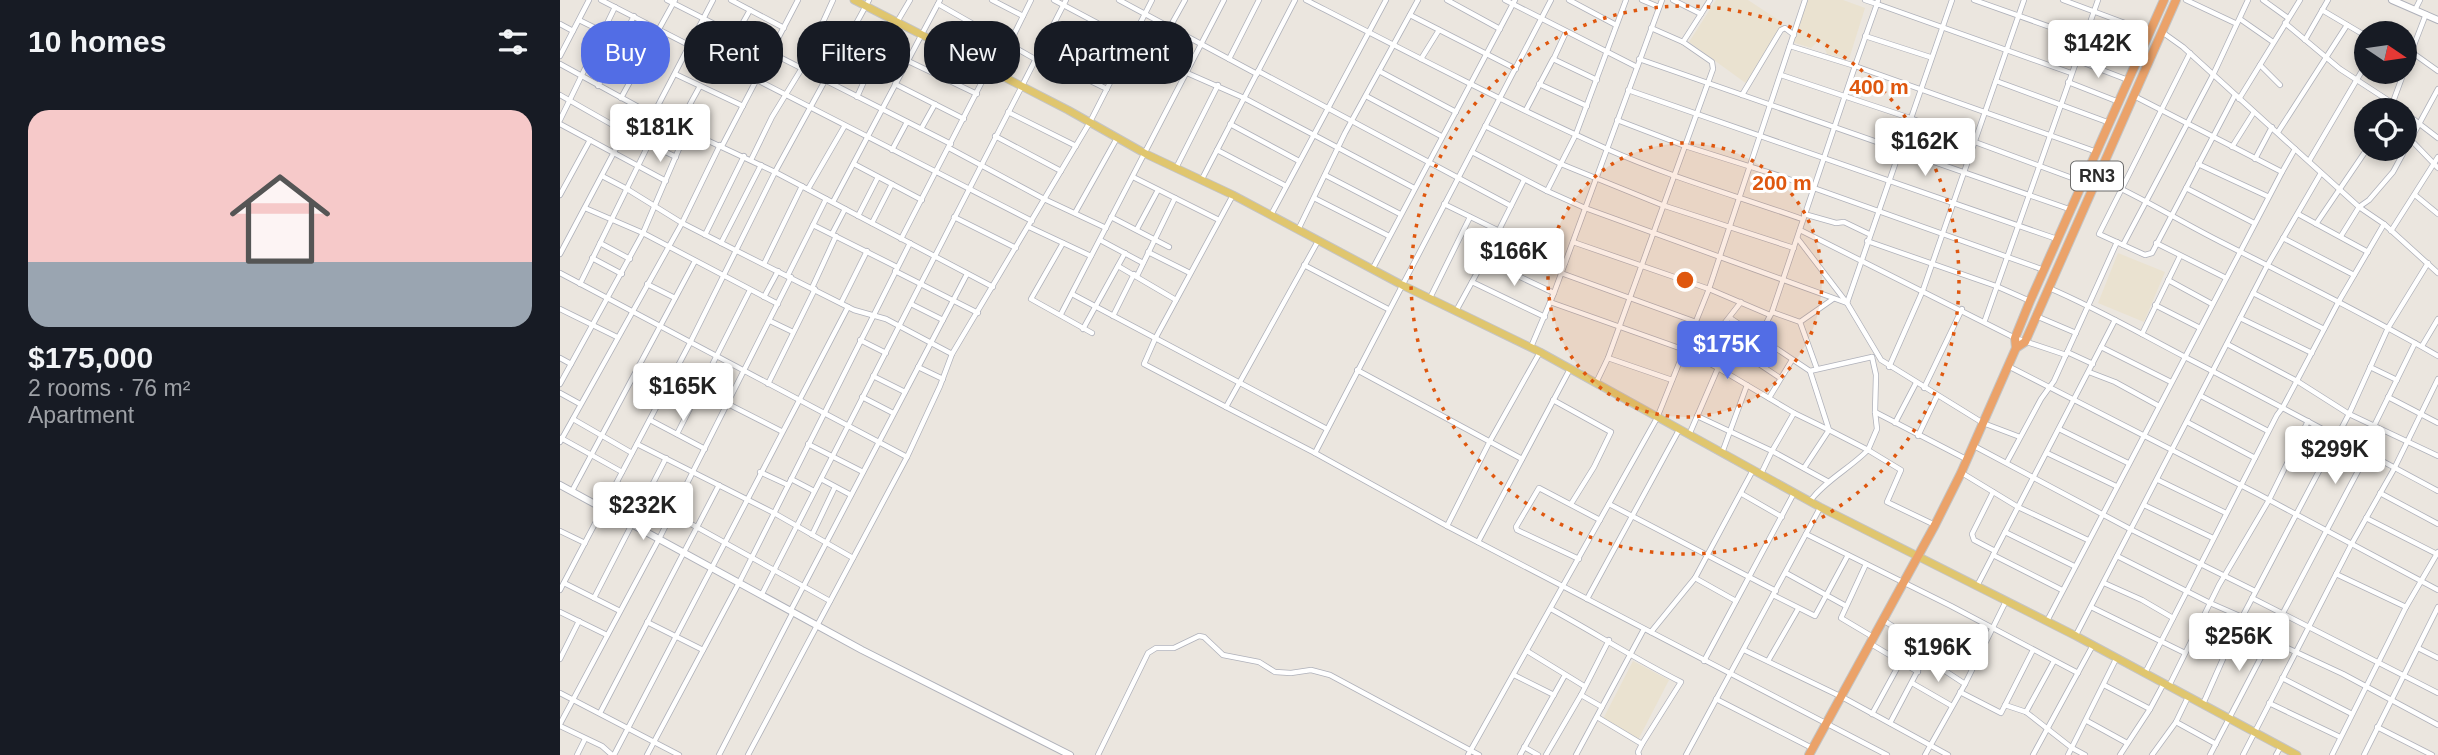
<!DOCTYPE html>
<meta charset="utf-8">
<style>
body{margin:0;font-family:Helvetica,sans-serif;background:#20242c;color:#f1f3f6;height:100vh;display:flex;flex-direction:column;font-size:26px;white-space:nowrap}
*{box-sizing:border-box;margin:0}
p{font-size:23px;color:#9ea1a6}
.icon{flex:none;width:38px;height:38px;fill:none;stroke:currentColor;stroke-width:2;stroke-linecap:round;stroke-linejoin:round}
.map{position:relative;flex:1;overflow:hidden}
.panel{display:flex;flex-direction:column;background:#171b24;width:560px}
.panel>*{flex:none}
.guide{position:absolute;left:21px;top:21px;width:665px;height:63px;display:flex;gap:14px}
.needle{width:46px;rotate:103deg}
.tools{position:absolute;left:1794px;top:21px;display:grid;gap:14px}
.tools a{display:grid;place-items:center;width:63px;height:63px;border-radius:50%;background:#171b24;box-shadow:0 4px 10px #0003;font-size:35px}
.price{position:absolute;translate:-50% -60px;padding:0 16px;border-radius:7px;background:#fff;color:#222;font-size:23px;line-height:46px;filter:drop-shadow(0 2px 4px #0008)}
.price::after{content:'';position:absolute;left:50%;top:42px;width:21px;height:16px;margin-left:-10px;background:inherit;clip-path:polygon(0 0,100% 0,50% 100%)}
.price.current{background:#526de5;color:#fff}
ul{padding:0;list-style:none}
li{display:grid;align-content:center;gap:14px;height:371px;padding:0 28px}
li span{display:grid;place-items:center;height:217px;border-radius:21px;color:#555}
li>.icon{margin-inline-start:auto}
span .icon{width:126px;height:126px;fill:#fffc;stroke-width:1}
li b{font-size:30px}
h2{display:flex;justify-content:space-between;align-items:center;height:84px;padding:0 28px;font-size:30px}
.tag{padding:0 24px;border-radius:28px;background:#171b24;box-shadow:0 4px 10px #0003;font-size:24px;line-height:63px}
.tag.current{background:#526de5;color:#fff}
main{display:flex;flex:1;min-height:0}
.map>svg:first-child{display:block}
.education{fill:#eae2d0}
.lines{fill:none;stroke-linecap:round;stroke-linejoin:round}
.street-casing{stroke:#afb1ba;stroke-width:6}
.secondary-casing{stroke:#afb1ba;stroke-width:8}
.primary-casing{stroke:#c4c4c4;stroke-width:9}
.highway-casing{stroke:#c4c4c4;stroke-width:10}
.street{stroke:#fff;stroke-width:4.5}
.secondary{stroke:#fff;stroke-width:6}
.primary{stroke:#e0c66e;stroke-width:7}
.highway{stroke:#eba269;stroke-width:8}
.ring{fill:none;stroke:#df570e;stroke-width:3.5;stroke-dasharray:3.5 7}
.labels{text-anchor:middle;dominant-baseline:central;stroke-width:6;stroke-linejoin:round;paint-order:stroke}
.shield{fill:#fff;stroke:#6b6b6b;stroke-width:2}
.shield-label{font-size:18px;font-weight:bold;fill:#2b2b2b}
.centre{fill:#df570e;stroke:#fff;stroke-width:3.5}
.ring-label{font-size:21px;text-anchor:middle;font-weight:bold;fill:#df570e;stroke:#fff;stroke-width:6;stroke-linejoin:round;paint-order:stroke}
</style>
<main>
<section class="panel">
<h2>10 homes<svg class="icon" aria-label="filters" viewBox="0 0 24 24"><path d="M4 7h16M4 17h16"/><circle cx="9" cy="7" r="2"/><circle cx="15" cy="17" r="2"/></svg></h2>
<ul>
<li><span style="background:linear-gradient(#f6c9c9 70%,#9aa5b1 0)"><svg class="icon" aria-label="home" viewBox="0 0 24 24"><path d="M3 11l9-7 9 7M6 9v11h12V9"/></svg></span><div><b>$175,000</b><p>2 rooms · 76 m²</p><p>Apartment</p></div></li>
</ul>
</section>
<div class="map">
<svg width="1878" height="755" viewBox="0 0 1878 755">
<rect width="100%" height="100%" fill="#ebe6df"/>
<g class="education">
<path d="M1156,0H1188L1223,23L1187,84L1129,42Z"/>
<path d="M1246,0H1283L1305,8L1289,59L1267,54L1262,43L1257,42L1251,48L1232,42Z"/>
<path d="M1558,253L1605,272L1584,322L1538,303Z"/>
<path d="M1073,661L1109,680L1077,742L1041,723Z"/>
</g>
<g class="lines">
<g class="street-casing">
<g id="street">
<path d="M41,0L472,221"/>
<path d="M107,0L391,144"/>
<path d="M171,0L224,28"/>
<path d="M432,0L463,16"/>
<path d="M494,0L603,58L627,73L684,98L854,188"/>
<path d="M559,0L697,74"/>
<path d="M746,0C845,51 945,103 1047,149C1110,177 1177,196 1242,219"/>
<path d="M887,0L940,29"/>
<path d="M945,0L1077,67"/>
<path d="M1009,0L1056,25"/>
<path d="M1082,0L1099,7"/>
<path d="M1113,0L1141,14"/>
<path d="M1305,0L1317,4L1318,0"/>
<path d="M1414,0L1578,58"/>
<path d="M1503,0L1589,32"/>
<path d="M1626,0L1675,23"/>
<path d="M1703,0L1728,18"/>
<path d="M378,4L475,59"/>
<path d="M1762,10L1806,36"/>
<path d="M1855,10L1860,0"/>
<path d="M850,15L956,69"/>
<path d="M1680,19L1713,42"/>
<path d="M19,20L86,53"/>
<path d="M1725,23L1780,69L1843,110"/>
<path d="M0,24L13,31"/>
<path d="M610,27L625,0"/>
<path d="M1091,28L1123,42L1150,0"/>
<path d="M490,30L559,65"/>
<path d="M176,35L190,10"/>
<path d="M1305,36L1370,57"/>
<path d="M1745,40L1768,0"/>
<path d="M1230,46L1295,66L1212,312L1240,322"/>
<path d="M1850,51L1878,71"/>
<path d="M1630,53L1539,234L1585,255L1592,253L1675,95"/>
<path d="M477,55L547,89"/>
<path d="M0,56L29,0"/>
<path d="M994,58L1006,32"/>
<path d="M669,59L699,0"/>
<path d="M861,59L879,30"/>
<path d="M1079,59L1509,209"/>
<path d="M1516,60L1568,80"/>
<path d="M348,61L417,94"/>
<path d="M0,64L93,115L215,172L433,287"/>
<path d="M1700,65L1720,85"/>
<path d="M311,66L337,80"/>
<path d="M698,71L951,206"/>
<path d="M819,71L896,112"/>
<path d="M1844,71L1866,14"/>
<path d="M435,73L471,0"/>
<path d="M1511,73L1317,4L1295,66L1537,152"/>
<path d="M115,74L183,106"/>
<path d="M1221,75L1350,118L1523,182"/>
<path d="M1436,81L1550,123"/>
<path d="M1508,82L1559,102"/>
<path d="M335,84L404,119"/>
<path d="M979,84L1027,106"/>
<path d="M38,86L74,16"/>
<path d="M1068,90L1497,239"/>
<path d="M0,95L65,132"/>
<path d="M1182,95L1221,30L1225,28L1234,35"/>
<path d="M806,96L881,136"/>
<path d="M1574,96L1722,172L1735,149L1623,47L1602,32"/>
<path d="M297,97L311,66L350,0"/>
<path d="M61,98L115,0"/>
<path d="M1679,99L1740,0"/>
<path d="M966,110L993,59L1037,80"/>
<path d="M1830,110L1844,72"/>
<path d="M448,112L516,146"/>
<path d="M1844,112L1878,138"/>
<path d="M93,115L153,0"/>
<path d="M0,120L55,7"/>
<path d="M1057,120L1125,146L1220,176L1484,270"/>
<path d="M0,124L106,181"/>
<path d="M670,124L739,161"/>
<path d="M118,126L140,86"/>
<path d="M925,126L1001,164L1102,205L1234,248"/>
<path d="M361,129L375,104"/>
<path d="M1718,132L1787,25"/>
<path d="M435,136L501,171"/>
<path d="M1851,140L1878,168"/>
<path d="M89,144L116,157"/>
<path d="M162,146L238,0"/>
<path d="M1672,147L1694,112"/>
<path d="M389,148L484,199L546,228"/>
<path d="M1735,149L1799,207L1824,224L1878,273"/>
<path d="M332,150L347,122"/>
<path d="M657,150L726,186"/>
<path d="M912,152L987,191L1025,208L1287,303"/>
<path d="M1695,159L1712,127"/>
<path d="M191,160L212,117L242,68L273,0"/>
<path d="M1749,161L1806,64"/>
<path d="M294,164L362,200"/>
<path d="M1638,164L1707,196"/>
<path d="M616,168L658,85"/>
<path d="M765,175L840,214"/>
<path d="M42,176L67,189L122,223L175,250L294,310L326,319L392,354"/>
<path d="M573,177L659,220"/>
<path d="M1538,178C1580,196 1619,221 1661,242C1734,279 1807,315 1878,356"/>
<path d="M642,179L735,0"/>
<path d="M1626,188L1694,223"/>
<path d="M248,189L284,127"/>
<path d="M987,191L1016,134L1066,0"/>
<path d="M0,195L30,140"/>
<path d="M1855,195L1878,214"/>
<path d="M754,198L829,236"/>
<path d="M273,202L380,0"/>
<path d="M884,204L1005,263"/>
<path d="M25,208L83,233L218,304"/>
<path d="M515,213L557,138"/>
<path d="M1244,214L1276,223L1284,222L1309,234"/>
<path d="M1738,214L1808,252"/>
<path d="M711,215L826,0"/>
<path d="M298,216L318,177"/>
<path d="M394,217L456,248"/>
<path d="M551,217L609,247"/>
<path d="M312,223L332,184"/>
<path d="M1756,224L1807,149"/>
<path d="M253,225L337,267"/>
<path d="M469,227L531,256"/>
<path d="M577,229L598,190"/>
<path d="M738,230L785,133L858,0"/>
<path d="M1240,230L1455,338L1506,355"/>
<path d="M1831,231L1878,157"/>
<path d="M272,234L285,209"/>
<path d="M145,235L184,156"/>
<path d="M1781,236L1799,207L1809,200L1833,172L1878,89"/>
<path d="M1723,238L1794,275"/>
<path d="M341,239L428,70"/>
<path d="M1238,239L1287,303L1321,360L1423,423L1460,437"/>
<path d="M540,240L583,263"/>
<path d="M1307,241L1436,286L1470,301"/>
<path d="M40,243L70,259"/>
<path d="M161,243L201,165"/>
<path d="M503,243L471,299L532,333"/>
<path d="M1596,243L1666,278"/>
<path d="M1563,245L1653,75L1688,0"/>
<path d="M588,252L630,273"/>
<path d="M0,254L78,107"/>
<path d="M32,258L62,274"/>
<path d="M924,260L964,180"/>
<path d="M204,264L242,186"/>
<path d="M744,265L828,309"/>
<path d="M558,266L616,300"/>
<path d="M813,268L955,0"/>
<path d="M335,271L418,313"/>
<path d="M0,273L347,457"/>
<path d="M1001,273L1136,322L1220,378"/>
<path d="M228,275L266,199"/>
<path d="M577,276L615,198"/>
<path d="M1608,280L1652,304"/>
<path d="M912,282L985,317"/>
<path d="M20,284L101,119"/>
<path d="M87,284L115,298"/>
<path d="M252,288L276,236"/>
<path d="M1489,288C1536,308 1581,334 1627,358C1711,401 1794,446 1878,491"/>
<path d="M1693,293L1764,329"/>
<path d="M512,294L767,429"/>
<path d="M204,297L218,271"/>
<path d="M870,298L910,217"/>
<path d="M990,302L1125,350L1158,368L1129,435"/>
<path d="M281,303L307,251"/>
<path d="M1287,303L1392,0"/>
<path d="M351,304L383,320"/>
<path d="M1595,305L1640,328"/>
<path d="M0,309L57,337"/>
<path d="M896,311L924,260L994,293"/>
<path d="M501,314L664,0"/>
<path d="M1211,314L1199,337L1250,371L1312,357"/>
<path d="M1210,315L1149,289L1245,0"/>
<path d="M553,316L574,274"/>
<path d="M1476,316L1516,333"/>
<path d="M1170,318L1199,337"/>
<path d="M1680,318L1752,353"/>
<path d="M1425,320L1538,0"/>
<path d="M210,321L233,332"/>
<path d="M523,329L565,253"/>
<path d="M1156,334L1181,302"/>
<path d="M1582,334L1620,256"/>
<path d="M300,340L326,353"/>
<path d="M1667,344L1737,381L1789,414L1878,456"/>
<path d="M1862,346L1878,319"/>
<path d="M971,347L994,293L1102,0"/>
<path d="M1541,347L1611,382"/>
<path d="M980,352L930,441L887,526L1327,755"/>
<path d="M1507,352L1533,364"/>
<path d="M1312,357L1316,375L1315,412L1317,429L1308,450L1341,470L1327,502L1375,525"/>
<path d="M0,358L11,364"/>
<path d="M1048,358L1112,380"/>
<path d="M1448,366L1698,494L1878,590"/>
<path d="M358,367L383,379"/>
<path d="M1329,367L1363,290L1464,0"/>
<path d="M1810,367L1837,380"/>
<path d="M1158,368L1234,413L1269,430L1244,468"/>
<path d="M1257,369L1240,322L1273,299"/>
<path d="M797,370L962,459"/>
<path d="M1250,371L1269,430L1308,450C1289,469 1266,480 1250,501"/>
<path d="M1529,372L1555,382L1599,406"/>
<path d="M313,376L345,392"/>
<path d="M1036,383L1048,358L1153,69L1152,62L1123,42"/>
<path d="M0,384L83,233L127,130"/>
<path d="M208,384L255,289"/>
<path d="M1364,388L1402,309"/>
<path d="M0,393L20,404"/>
<path d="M1641,396L1708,431"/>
<path d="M302,397L333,413"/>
<path d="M1828,397L1878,423"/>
<path d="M1209,398L1232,360"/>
<path d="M993,400L1051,432L1034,467L1011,504"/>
<path d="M168,404L221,431"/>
<path d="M666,407L584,364L595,339L673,195"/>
<path d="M1315,412L1406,459"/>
<path d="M1234,413L1212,451L1267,481"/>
<path d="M1137,416L1212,451L1201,474"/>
<path d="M13,419L72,453"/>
<path d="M90,420L145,449"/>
<path d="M1627,422L1695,458"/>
<path d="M1335,423L1356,383"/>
<path d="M1814,426L1855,343"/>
<path d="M1499,429L1568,463"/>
<path d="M117,434L190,290"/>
<path d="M1358,436L1377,396"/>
<path d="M1,438L62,472"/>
<path d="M0,442L122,223L160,145"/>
<path d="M77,444L214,513L293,558"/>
<path d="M248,444L303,472"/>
<path d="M1414,446L1572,530L1695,591"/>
<path d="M755,453L666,407L758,241"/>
<path d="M1162,453L1187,385"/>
<path d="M1487,453L1556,486"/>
<path d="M1447,462L1481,399L1494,381L1557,242"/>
<path d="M200,472L228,485"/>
<path d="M1402,473L1458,507L1528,540"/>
<path d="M231,479L254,491"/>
<path d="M261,479L291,495"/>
<path d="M1598,480L1666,513"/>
<path d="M57,483L270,601"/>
<path d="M12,491L135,261"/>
<path d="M1433,492L1412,534L1414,540L1435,551"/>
<path d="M1820,493L1878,524"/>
<path d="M1182,494L1222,517"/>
<path d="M1049,504L1216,591"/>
<path d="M1584,505L1653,538"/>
<path d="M1806,518L1877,554"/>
<path d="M887,526L755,453L991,0"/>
<path d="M0,531L25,543"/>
<path d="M1445,532L1514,566"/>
<path d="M1246,534L1391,606L1518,673"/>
<path d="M252,535L275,487"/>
<path d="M918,542L1010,369"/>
<path d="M1433,555L1502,590"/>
<path d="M1557,556L1650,603L1682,617"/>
<path d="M1019,559L957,530L956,527L979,488L1040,520"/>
<path d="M1306,564L1281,618L1313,637"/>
<path d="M1226,573L1286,606"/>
<path d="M1776,574L1846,607"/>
<path d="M1135,578L1176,601"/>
<path d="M4,583L60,611"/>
<path d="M1544,583L1582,600L1613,618"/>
<path d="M1417,586L1555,320"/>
<path d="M0,590L130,343L215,172L309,0"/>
<path d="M202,594L506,0"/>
<path d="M1213,595L1255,616L1288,555"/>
<path d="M34,598L106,458"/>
<path d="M1692,598L1878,693"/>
<path d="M1027,599L1119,430"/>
<path d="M1531,607L1625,653"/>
<path d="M991,609C1035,633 1077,660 1121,682L1082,744L1078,752L1079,755"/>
<path d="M231,610L407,274"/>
<path d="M0,612L47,635"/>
<path d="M1723,613L1807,454"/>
<path d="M1323,620L1357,642L1376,665L1405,684"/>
<path d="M1487,621L1722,172"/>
<path d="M87,622L143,650"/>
<path d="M1678,625L1783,674L1878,725"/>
<path d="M1091,632L1135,578L1193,470"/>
<path d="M1516,635L1707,266L1761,173"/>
<path d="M1311,644L1358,672"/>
<path d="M1858,648L1878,658"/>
<path d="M1184,650L1282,697L1388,755"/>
<path d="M967,651L1024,686"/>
<path d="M0,659L19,621"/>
<path d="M1144,661L1234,493"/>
<path d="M1208,661L1238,609"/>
<path d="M1585,673L1717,415L1723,407L1779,301L1824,224"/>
<path d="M954,675L994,695"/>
<path d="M1722,678L1792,714"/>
<path d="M1352,683L1392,706"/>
<path d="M1544,685L1590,709"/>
<path d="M1609,686L1659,585L1709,500L1748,421"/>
<path d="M1400,692L1441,713L1473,650"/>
<path d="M0,693L119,755"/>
<path d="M1021,695L1042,707"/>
<path d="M1156,699L1252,748"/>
<path d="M1709,703L1780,737"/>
<path d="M1643,704L1678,625L1789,414L1828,328L1868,263"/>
<path d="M1445,705L1466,712L1512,748L1525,755"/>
<path d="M1466,712L1494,661"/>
<path d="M40,713L159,485"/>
<path d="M1312,714L1341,661"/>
<path d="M1037,717L1082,744"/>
<path d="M1527,721L1567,743"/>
<path d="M1616,722L1656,744"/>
<path d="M1330,723L1367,653"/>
<path d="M0,724L100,537L231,277"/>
<path d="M0,726L42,746L52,755"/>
<path d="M1817,727L1872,755"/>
<path d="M964,747L978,755"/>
<path d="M17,755L25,739"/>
<path d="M54,755L288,307"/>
<path d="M87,755L180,581L350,243"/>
<path d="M159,755L233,612"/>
<path d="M188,755L347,457L380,386L392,354L530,122L592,0"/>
<path d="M538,755L588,653L596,648H614L639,636L644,637L663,655L699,662L715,672L731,673L751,670L770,675L919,755"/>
<path d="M908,755L1097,418L1149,289L1013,242"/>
<path d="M960,755L1005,675"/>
<path d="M986,755L1021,695L1049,640"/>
<path d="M1016,755L1084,629"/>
<path d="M1126,755L1260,508"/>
<path d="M1365,755L1405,684L1446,601"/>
<path d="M1473,755L1533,645"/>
<path d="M1508,755L1556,659"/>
<path d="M1560,755L1590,709L1604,683"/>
<path d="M1592,755L1616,722L1628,697"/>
<path d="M1650,755L1710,640"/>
<path d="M1683,755L1791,545L1834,469L1878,379"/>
<path d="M1716,755L1721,746"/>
<path d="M1772,755L1846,607L1878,552"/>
<path d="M1804,755L1878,607"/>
</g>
</g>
<g class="secondary-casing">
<g id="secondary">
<path d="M1832,0L1878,20"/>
<path d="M0,485L302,650L510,755"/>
</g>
</g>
<g class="primary-casing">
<path id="primary" d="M294,0L508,110L586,154L673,195L842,285L980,352L1260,507L1516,636L1737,755"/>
</g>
<g class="highway-casing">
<g id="highway">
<path d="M1456,348L1465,342L1616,0"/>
<path d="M1249,755L1375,525L1401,473L1456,348L1455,338L1470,301L1604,0"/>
</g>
</g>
<use href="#street" class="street"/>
<use href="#secondary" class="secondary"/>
<use href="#primary" class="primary"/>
<use href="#highway" class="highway"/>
</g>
<circle cx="1125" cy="280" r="137" fill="#df570e" fill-opacity=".12"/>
<g class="ring">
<circle cx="1125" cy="280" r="137"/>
<circle cx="1125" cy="280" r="274"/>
</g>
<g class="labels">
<rect class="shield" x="1511" y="161.5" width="52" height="29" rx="5"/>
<g class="shield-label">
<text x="1537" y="176">RN3</text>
</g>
</g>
<circle cx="1125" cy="280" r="10" class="centre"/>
<g class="ring-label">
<text x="1319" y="94">400 m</text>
<text x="1222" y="190">200 m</text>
</g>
</svg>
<div class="tools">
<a><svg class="needle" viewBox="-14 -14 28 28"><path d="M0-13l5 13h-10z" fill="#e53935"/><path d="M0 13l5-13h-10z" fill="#9ea1a6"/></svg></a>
<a><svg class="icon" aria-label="locate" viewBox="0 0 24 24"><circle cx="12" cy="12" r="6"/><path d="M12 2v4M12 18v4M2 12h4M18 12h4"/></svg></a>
</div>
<b class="price" style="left:1538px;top:80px">$142K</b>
<b class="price" style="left:100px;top:164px">$181K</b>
<b class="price" style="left:1365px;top:178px">$162K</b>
<b class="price" style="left:954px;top:288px">$166K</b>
<b class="price current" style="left:1167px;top:381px">$175K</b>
<b class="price" style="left:123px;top:423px">$165K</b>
<b class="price" style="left:1775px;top:486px">$299K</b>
<b class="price" style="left:83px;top:542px">$232K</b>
<b class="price" style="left:1679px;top:673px">$256K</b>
<b class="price" style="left:1378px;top:684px">$196K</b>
<div class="guide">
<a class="tag current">Buy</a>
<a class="tag">Rent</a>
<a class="tag">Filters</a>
<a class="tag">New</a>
<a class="tag">Apartment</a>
</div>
</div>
</main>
